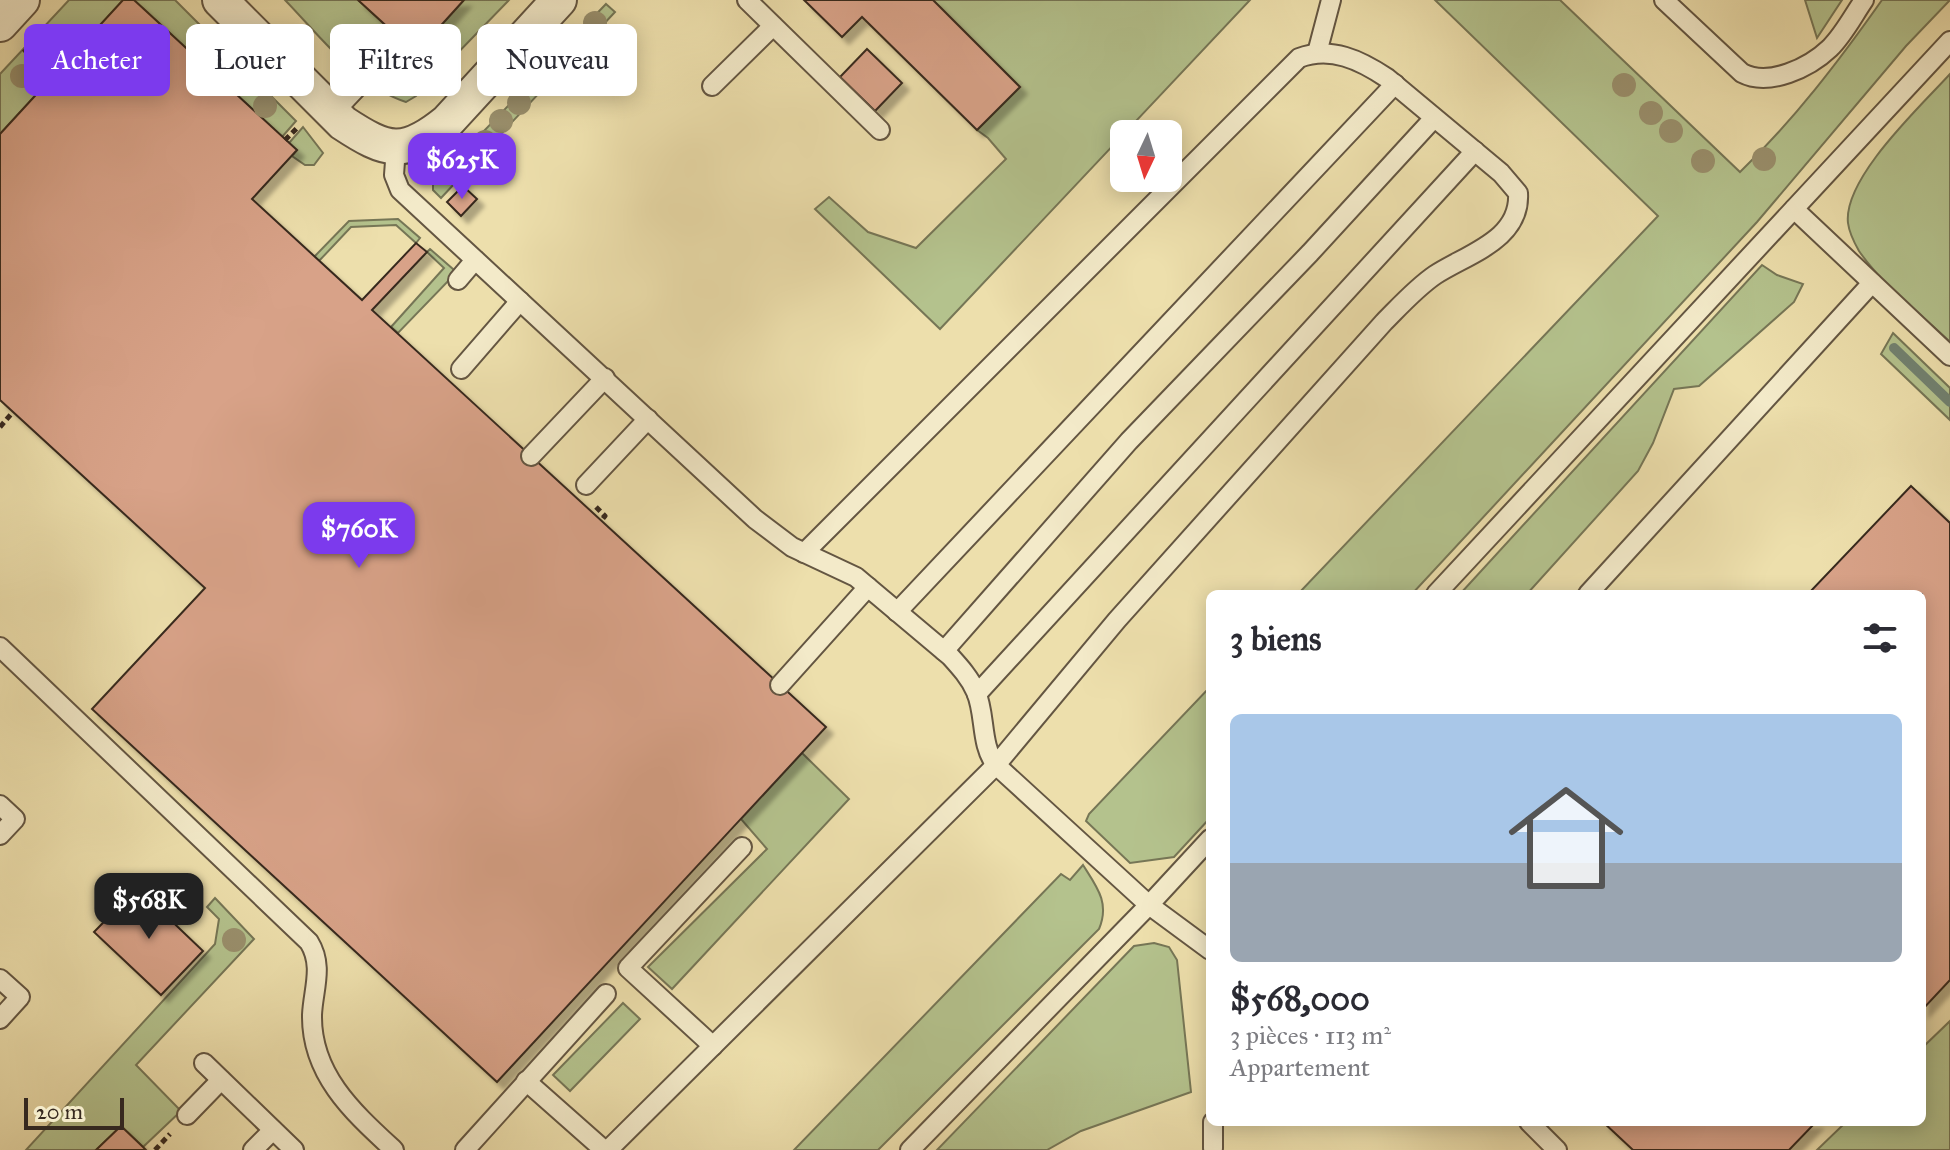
<!DOCTYPE html>
<html lang="fr">
<meta charset="utf-8">
<style>
body{margin:0;font-family:"IM FELL Great Primer",serif;background:#f7f7f7;color:#2b2b33;height:100vh;display:flex;flex-direction:column;font-size:30px;white-space:nowrap}
*{box-sizing:border-box;margin:0}
p{font-size:26px;color:#7c7c81}
.icon{flex:none;width:44px;height:44px;fill:none;stroke:currentColor;stroke-width:2;stroke-linecap:round;stroke-linejoin:round}
.map{position:relative;flex:1;overflow:hidden}
.side{position:absolute;left:1206px;top:590px;width:720px;height:536px;display:flex;flex-direction:column;background:#fff;border-radius:12px;box-shadow:0 4px 20px #0003}
.side>*{flex:none}
.top-card{position:absolute;left:24px;top:24px;width:760px;height:72px;display:flex;gap:16px}
.needle{width:52px;rotate:184deg}
.controls{position:absolute;left:1110px;top:120px;display:grid;gap:16px}
.controls a{display:grid;place-items:center;width:72px;height:72px;border-radius:12px;background:#fff;box-shadow:0 4px 20px #0003;font-size:40px}
.scale{position:absolute;left:24px;bottom:20px;width:100px;box-sizing:border-box;padding-left:8px;border:4px solid #37291f;border-top:0;font-size:22px;line-height:28px;white-space:nowrap;color:#37291f;-webkit-text-stroke:6px #f3eac9;paint-order:stroke}
.price{position:absolute;translate:-50% -68px;padding:0 18px;border-radius:16px;background:#7c3aed;color:#fff;font-size:26px;line-height:52px;filter:drop-shadow(0 2px 4px #0008)}
.price::after{content:'';position:absolute;left:50%;top:48px;width:24px;height:18px;margin-left:-12px;background:inherit;clip-path:polygon(0 0,100% 0,50% 100%)}
.price.selected{background:#222;color:#fff}
ul{padding:0;list-style:none}
li{display:grid;align-content:center;gap:16px;height:424px;padding:0 24px}
li span{display:grid;place-items:center;height:248px;border-radius:12px;color:#555}
li>.icon{margin-inline-start:auto}
span .icon{width:144px;height:144px;fill:#fffc;stroke-width:1}
li b{font-size:34px}
h2{display:flex;justify-content:space-between;align-items:center;height:96px;padding:0 24px;font-size:34px}
.tag{padding:0 28px;border-radius:12px;background:#fff;box-shadow:0 4px 20px #0003;font-size:28px;line-height:72px}
.tag.selected{background:#7c3aed;color:#fff}
.map>svg:first-child{display:block}
.green{fill:#b4c28d;stroke:#767656;stroke-width:2}
.lines{fill:none;stroke-linecap:round;stroke-linejoin:round}
.stream{stroke:#728271;stroke-width:10}
.building{fill:#d8a288;stroke:#37291f;stroke-width:2;filter:url(#shadow)}
.lane-casing{stroke:#645642;stroke-width:22}
.street-casing{stroke:#645642;stroke-width:38}
.path{stroke:#37291f;stroke-width:5;stroke-dasharray:6 4;stroke-linecap:butt}
.lane{stroke:#f3eac9;stroke-width:18}
.street{stroke:#f3eac9;stroke-width:34}
.tree{fill:#9a906d}
</style>
<div class="map">
<svg width="1950" height="1150" viewBox="0 0 1950 1150">
<defs>
<filter id="shadow"><feDropShadow dx="7" dy="7" stdDeviation="2" flood-color="#0004"/></filter>
</defs>
<rect width="100%" height="100%" fill="#eddfac"/>
<filter id="stains"><feTurbulence type="fractalNoise" baseFrequency=".0025" numOctaves="4"/><feColorMatrix values="0 0 0 0 .2 0 0 0 0 .09 0 0 0 0 .02 0 0 0 .5 -.17"/></filter>
<radialGradient id="worn" r=".72"><stop offset=".6" stop-color="#630" stop-opacity="0"/><stop offset="1" stop-color="#630" stop-opacity=".3"/></radialGradient>
<g class="green">
<path d="M69,0H123L0,134V74Z"/>
<path d="M134,0H175L208,33L189,51Z"/>
<path d="M285,0H358L416,53L464,0H509L416,96L406,102C358,87 319,35 285,0Z"/>
<path d="M933,0H1250L940,329L815,209L829,197L868,232L916,248L1006,159L988,138L977,130L1020,87Z"/>
<path d="M1435,0H1560L1740,172C1794,120 1839,61 1882,0H1950L1906,46L1757,222L1412,594H1298L1658,216Z"/>
<path d="M1805,0H1842L1817,38Z"/>
<path d="M606,4L615,12L441,198L433,190V184Z"/>
<path d="M213,38L296,121L282,137L195,56Z"/>
<path d="M1950,74V342C1920,313 1883,286 1859,251C1855,244 1849,231 1848,223C1843,178 1921,106 1950,74Z"/>
<path d="M303,127L323,153L314,165H305L292,156L297,150L289,143Z"/>
<path d="M398,219L420,238L416,243L396,225L351,227L319,261L314,257L349,221Z"/>
<path d="M430,249L453,269L454,275L398,333L391,327L444,268L427,252Z"/>
<path d="M1762,265L1777,275L1803,284L1794,302L1699,386L1674,389L1653,443L1638,471L1527,594H1460Z"/>
<path d="M1893,333L1950,388V420L1881,354Z"/>
<path d="M1210,687V818L1174,857L1130,863L1086,821L1089,814Z"/>
<path d="M802,753L849,799L672,989L648,967L767,849L741,819Z"/>
<path d="M1083,865C1097,887 1110,903 1099,929L878,1150H794L1061,874L1070,880Z"/>
<path d="M215,898L254,939L136,1065L181,1111L143,1147L121,1126L96,1150H26L215,944L219,919L207,907Z"/>
<path d="M1154,943L1169,947L1177,960L1191,1092L1081,1131L1047,1150H937L1134,946Z"/>
<path d="M623,1003L640,1019L570,1091L553,1075Z"/>
<path d="M1950,1021V1150H1817L1846,1122H1922V1048Z"/>
</g>
<g class="lines">
<path class="stream" d="M1894,348L1950,402"/>
</g>
<g class="building">
<path d="M123,0H134L297,150L252,199L362,300L416,243L427,252L372,310L826,727L497,1082L92,709L205,588L0,400V134Z"/>
<path d="M358,0H464L416,53Z"/>
<path d="M804,0H933L1020,87L977,130L862,17L842,37Z"/>
<path d="M867,49L902,83L875,111L840,77Z"/>
<path d="M463,186L477,199L461,216L447,202Z"/>
<path d="M1911,486L1950,523V980L1922,1010V594H1808Z"/>
<path d="M137,888L203,951L161,995L94,932Z"/>
<path d="M1603,1122H1816L1789,1150H1633Z"/>
<path d="M121,1126L143,1147L146,1150H96Z"/>
</g>
<g class="lines">
<g class="lane-casing">
<g id="lane">
<path d="M747,0L880,130"/>
<path d="M1664,0L1742,73C1769,87 1809,68 1830,48C1844,34 1853,16 1864,0"/>
<path d="M1317,53L1331,0"/>
<path d="M712,86L773,26"/>
<path d="M333,113L402,40"/>
<path d="M396,148L394,175L400,190L755,519L792,547L856,577L950,656C960,667 970,678 976,692C986,715 980,745 996,765L1149,905L1210,950"/>
<path d="M1794,209L1950,356"/>
<path d="M458,280L475,260"/>
<path d="M461,369L520,301"/>
<path d="M531,456L605,378"/>
<path d="M586,485L648,419"/>
<path d="M1436,594L1950,41"/>
<path d="M1588,594L1872,283"/>
<path d="M897,612L1395,84"/>
<path d="M0,647L309,942C324,966 313,990 312,1015C311,1075 354,1113 394,1150"/>
<path d="M944,651L1129,441L1310,253L1434,118"/>
<path d="M780,685L868,587"/>
<path d="M977,694L1475,151"/>
<path d="M0,805L15,819L0,835"/>
<path d="M0,979L20,997L0,1019"/>
<path d="M713,1046L628,968L742,847"/>
<path d="M204,1063L294,1150"/>
<path d="M526,1081L604,1150"/>
<path d="M187,1115L221,1080"/>
<path d="M1529,1122L1557,1150"/>
<path d="M1213,1148V1122"/>
<path d="M253,1150L273,1130"/>
<path d="M465,1150L606,994"/>
<path d="M608,1150L996,765L1117,620L1384,322C1400,306 1416,288 1435,275C1467,254 1521,240 1518,193L1501,173L1387,78C1360,60 1331,46 1299,58L804,553"/>
<path d="M910,1150L1149,905L1210,839"/>
</g>
</g>
<g class="street-casing">
<g id="street">
<path d="M220,0L343,123C387,152 404,157 447,122L559,0"/>
<path d="M0,24L22,0"/>
</g>
</g>
<g class="path">
<path d="M24,49L40,70L52,77"/>
<path d="M193,54L210,36"/>
<path d="M285,140L299,126"/>
<path d="M0,427L13,412"/>
<path d="M596,507L605,516L601,521"/>
<path d="M155,1150L170,1134"/>
</g>
<use href="#lane" class="lane"/>
<use href="#street" class="street"/>
</g>
<g class="tree">
<circle cx="595" cy="23" r="12"/>
<circle cx="577" cy="40" r="12"/>
<circle cx="53" cy="42" r="12"/>
<circle cx="216" cy="58" r="12"/>
<circle cx="558" cy="61" r="12"/>
<circle cx="236" cy="75" r="12"/>
<circle cx="22" cy="76" r="12"/>
<circle cx="541" cy="82" r="12"/>
<circle cx="1624" cy="85" r="12"/>
<circle cx="519" cy="103" r="12"/>
<circle cx="265" cy="106" r="12"/>
<circle cx="1651" cy="113" r="12"/>
<circle cx="501" cy="121" r="12"/>
<circle cx="1671" cy="131" r="12"/>
<circle cx="485" cy="142" r="12"/>
<circle cx="1764" cy="159" r="12"/>
<circle cx="466" cy="161" r="12"/>
<circle cx="1703" cy="161" r="12"/>
<circle cx="234" cy="940" r="12"/>
</g>
<rect width="100%" height="100%" filter="url(#stains)"/>
<rect width="100%" height="100%" fill="url(#worn)"/>
</svg>
<div class="controls">
<a><svg class="needle" viewBox="-14 -14 28 28"><path d="M0-13l5 13h-10z" fill="#e53935"/><path d="M0 13l5-13h-10z" fill="#7c7c81"/></svg></a>
</div>
<div class="scale">20 m</div>
<b class="price" style="left:462px;top:201px">$625K</b>
<b class="price" style="left:359px;top:570px">$760K</b>
<b class="price selected" style="left:149px;top:941px">$568K</b>
<div class="top-card">
<a class="tag selected">Acheter</a>
<a class="tag">Louer</a>
<a class="tag">Filtres</a>
<a class="tag">Nouveau</a>
</div>
<section class="side">
<h2>3 biens<svg class="icon" aria-label="filters" viewBox="0 0 24 24"><path d="M4 7h16M4 17h16"/><circle cx="9" cy="7" r="2"/><circle cx="15" cy="17" r="2"/></svg></h2>
<ul>
<li><span style="background:linear-gradient(#a9c7e8 60%,#9aa5b1 0)"><svg class="icon" aria-label="home" viewBox="0 0 24 24"><path d="M3 11l9-7 9 7M6 9v11h12V9"/></svg></span><div><b>$568,000</b><p>3 pièces · 113 m²</p><p>Appartement</p></div></li>
</ul>
</section>
</div>
